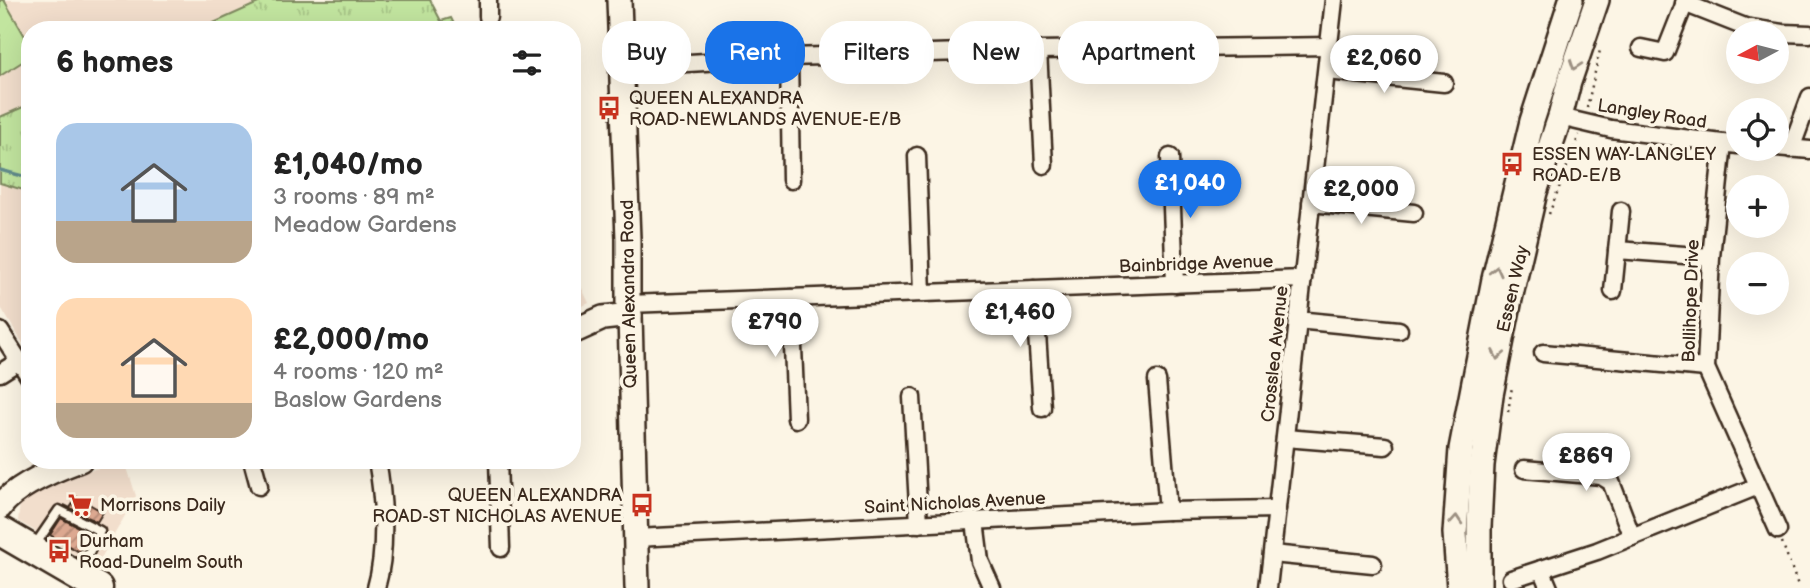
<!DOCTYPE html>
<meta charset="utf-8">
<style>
body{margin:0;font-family:"Balsamiq Sans",sans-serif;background:#f2f2f2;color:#222;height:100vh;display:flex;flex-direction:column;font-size:26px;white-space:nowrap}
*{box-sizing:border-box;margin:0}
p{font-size:23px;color:#767676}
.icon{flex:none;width:38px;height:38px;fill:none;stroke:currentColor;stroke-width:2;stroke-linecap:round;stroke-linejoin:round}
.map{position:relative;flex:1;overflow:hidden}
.panel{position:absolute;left:21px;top:21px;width:560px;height:448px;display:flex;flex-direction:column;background:#fff;border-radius:28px;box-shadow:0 7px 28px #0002}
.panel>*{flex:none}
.guide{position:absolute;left:602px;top:21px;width:665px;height:63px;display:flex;gap:14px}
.needle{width:46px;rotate:263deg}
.fabs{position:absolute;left:1726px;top:21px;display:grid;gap:14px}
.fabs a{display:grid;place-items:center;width:63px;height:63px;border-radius:50%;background:#fff;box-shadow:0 7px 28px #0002;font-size:35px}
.price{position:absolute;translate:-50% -60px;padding:0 16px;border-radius:24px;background:#fff;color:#222;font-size:23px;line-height:46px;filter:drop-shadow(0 2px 4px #0008)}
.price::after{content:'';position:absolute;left:50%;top:42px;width:21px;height:16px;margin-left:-10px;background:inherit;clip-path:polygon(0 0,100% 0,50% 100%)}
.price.on{background:#1a73e8;color:#fff}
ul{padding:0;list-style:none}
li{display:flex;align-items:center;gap:21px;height:175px;padding:0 35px}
li span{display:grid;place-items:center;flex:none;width:196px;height:140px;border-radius:21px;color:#555}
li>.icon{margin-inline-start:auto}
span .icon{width:84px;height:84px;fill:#fffc;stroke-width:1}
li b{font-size:30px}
h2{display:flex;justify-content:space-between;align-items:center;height:84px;padding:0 35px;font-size:30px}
.tag{padding:0 24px;border-radius:28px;background:#fff;box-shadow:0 7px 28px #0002;font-size:24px;line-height:63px}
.tag.on{background:#1a73e8;color:#fff}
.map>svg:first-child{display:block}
.built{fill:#f2decc}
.grass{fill:url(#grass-tufts);stroke:#7e885e;stroke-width:2}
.pitch{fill:#c2e59f;stroke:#7e885e;stroke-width:2}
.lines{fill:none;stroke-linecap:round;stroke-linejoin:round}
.stream{stroke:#628c8c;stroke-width:3.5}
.building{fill:url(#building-hatch);stroke:#3b2a1e;stroke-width:2}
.lane-casing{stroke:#3b2a1e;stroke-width:13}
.street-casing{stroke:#3b2a1e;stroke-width:21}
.secondary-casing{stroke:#3b2a1e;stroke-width:28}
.highway-casing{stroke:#3b2a1e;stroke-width:33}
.path{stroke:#3b2a1e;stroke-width:2.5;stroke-dasharray:2 5;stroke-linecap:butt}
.lane{stroke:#fcf5e5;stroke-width:8}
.street{stroke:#fcf5e5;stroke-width:16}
.secondary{stroke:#fcf5e5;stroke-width:23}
.highway{stroke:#fcf5e5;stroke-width:28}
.oneway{stroke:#9c9082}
.labels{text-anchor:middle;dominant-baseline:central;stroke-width:7;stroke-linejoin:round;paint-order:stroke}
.poi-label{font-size:18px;fill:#3b2a1e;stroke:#fcf5e5;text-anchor:start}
.street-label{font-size:18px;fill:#3b2a1e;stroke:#fcf5e5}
</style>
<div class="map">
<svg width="1810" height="588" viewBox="0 0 1810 588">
<defs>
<pattern id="grass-tufts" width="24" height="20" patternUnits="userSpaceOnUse" patternTransform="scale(1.75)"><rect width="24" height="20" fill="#c2e59f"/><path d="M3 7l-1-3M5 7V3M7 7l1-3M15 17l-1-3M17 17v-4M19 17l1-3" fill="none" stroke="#a8c588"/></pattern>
<pattern id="building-hatch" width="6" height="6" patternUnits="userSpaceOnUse" patternTransform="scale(1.75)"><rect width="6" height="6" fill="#dca890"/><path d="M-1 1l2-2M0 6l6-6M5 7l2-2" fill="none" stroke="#b48975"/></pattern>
</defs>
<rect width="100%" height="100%" fill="#fcf5e5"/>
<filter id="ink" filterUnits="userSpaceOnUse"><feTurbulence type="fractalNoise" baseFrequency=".0143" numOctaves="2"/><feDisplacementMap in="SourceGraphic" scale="14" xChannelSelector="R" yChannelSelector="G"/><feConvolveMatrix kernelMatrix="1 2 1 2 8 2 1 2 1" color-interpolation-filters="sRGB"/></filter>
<g filter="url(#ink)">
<g class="built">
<path d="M0,0H265L198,30H30V104L0,117Z"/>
<path d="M0,183L30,192V355L0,306Z"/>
<path d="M572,268L589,303L572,311Z"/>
<path d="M125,461L136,496L96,567L18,521L20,503L64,477Z"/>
</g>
<g class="grass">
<path d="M265,0H430L441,21L451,18L457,30H198Z"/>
<path d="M30,104V192L0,183V117Z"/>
</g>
<path class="pitch" d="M0,0H4L30,45V57L0,76Z"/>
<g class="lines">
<path class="stream" d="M0,170L30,178"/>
</g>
<g class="building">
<path d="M77,497L103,512L97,522L64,505L70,508Z"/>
<path d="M61,518L90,533L79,552L50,535Z"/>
</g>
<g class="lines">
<g class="lane-casing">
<path id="lane" d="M35,545L59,510L100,531L79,572"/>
</g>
<g class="street-casing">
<g id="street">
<path d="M488,0V17"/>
<path d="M1684,3L1745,27L1783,33L1810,34"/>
<path d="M1641,48L1665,53L1686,0"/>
<path d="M1038,50L1044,165"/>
<path d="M789,57L791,180"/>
<path d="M622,67L789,57L1038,50L1330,46"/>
<path d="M1327,71L1444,83"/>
<path d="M1560,117L1611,129L1738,145"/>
<path d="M1723,143L1711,257L1706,368L1778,530"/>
<path d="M1776,147L1810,150"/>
<path d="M1791,149L1810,97"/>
<path d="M917,156L922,293"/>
<path d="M1170,157L1175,284"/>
<path d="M1311,203L1414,213"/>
<path d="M1617,250L1711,257"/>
<path d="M1034,289L1042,408"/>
<path d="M1613,291L1621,211"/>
<path d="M791,298L796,419"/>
<path d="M628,304L1303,279"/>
<path d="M1297,320L1399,330"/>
<path d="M0,331L30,378"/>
<path d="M1543,353L1706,368"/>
<path d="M0,373L19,361"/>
<path d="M1157,380L1168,511"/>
<path d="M912,397L919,524"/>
<path d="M1285,438L1385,446"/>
<path d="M252,460L259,486"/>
<path d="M498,460L501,548"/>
<path d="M1524,469L1601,476L1611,482L1632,537"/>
<path d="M975,521L980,561L992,588"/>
<path d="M636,538L1168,511L1277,509"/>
<path d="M1272,554L1373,564"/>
<path d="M1541,569L1549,588"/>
<path d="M1511,579L1597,551L1758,486"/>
<path d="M376,588C387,550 384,499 377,460"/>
<path d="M1268,588L1334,0"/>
</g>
</g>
<g class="secondary-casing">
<g id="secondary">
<path d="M619,0L628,239V304L630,315L637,588"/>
<path d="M572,332L603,318L630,315"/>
<path d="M0,507C15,486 56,469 80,460"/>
<path d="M1459,588L1455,533L1461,449L1494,279L1532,121L1571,0"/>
<path d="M1479,588V527L1482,465L1491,395L1510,299L1535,192L1560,117L1569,82L1597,0"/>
</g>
</g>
<g class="highway-casing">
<path id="highway" d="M0,531L98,588"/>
</g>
<g class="path">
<path d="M1587,108L1600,50"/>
<path d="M1549,214L1579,135"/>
<path d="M1508,412L1512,387"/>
<path d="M1782,542L1799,588"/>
</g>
<use href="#lane" class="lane"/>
<use href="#street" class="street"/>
<use href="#secondary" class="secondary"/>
<use href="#highway" class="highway"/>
</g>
<defs><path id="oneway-chevron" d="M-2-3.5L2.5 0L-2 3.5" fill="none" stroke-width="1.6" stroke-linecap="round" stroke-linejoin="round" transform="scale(1.75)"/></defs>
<g class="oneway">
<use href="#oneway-chevron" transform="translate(1575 65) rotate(109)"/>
<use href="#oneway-chevron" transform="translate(1496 271) rotate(-77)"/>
<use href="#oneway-chevron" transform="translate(1498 355) rotate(101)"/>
<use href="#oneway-chevron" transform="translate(1456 520) rotate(-86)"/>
</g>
</g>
<defs>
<g id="bus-bare" transform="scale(1.89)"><path d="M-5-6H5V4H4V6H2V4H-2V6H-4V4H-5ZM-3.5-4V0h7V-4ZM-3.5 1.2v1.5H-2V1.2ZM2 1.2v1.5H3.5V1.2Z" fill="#c8321e" stroke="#fcf5e5" stroke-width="2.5" paint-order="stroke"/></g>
<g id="supermarket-bare" transform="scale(1.89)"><path d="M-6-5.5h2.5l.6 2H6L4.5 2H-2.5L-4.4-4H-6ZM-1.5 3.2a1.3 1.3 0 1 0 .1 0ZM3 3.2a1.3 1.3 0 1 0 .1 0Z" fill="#c8321e" stroke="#fcf5e5" stroke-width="2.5" paint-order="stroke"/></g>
</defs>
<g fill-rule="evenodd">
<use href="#bus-bare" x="609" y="108"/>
<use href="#bus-bare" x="1512" y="164"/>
<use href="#supermarket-bare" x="80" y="505"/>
<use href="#bus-bare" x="642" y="505"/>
<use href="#bus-bare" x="59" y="551"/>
</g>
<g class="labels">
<g class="poi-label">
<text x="629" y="98">QUEEN ALEXANDRA<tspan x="629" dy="21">ROAD-NEWLANDS AVENUE-E/B</tspan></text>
<text x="1532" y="154">ESSEN WAY-LANGLEY<tspan x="1532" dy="21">ROAD-E/B</tspan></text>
<text x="622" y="495" text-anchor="end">QUEEN ALEXANDRA<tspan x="622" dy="21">ROAD-ST NICHOLAS AVENUE</tspan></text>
<text x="100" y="505">Morrisons Daily</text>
<text x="79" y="541">Durham<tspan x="79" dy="21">Road-Dunelm South</tspan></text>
</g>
<g class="street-label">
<text transform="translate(1652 114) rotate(9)">Langley Road</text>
<text transform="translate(1196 264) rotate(-2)">Bainbridge Avenue</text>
<text transform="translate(1513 289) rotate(-77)">Essen Way</text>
<text transform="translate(629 294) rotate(-91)">Queen Alexandra Road</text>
<text transform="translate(1691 301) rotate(-88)">Bollihope Drive</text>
<text transform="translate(1275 354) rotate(-84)">Crosslea Avenue</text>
<text transform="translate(955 503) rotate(-3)">Saint Nicholas Avenue</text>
</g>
</g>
</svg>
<div class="fabs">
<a><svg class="needle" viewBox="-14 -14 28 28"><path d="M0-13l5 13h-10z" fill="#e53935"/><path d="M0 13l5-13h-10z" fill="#767676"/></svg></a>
<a><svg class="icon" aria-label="locate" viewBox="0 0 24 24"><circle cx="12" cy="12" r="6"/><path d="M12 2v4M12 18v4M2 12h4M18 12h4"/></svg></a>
<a>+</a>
<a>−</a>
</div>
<b class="price" style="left:1384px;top:95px">£2,060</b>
<b class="price on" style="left:1190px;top:220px">£1,040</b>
<b class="price" style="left:1361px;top:226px">£2,000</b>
<b class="price" style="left:1020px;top:349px">£1,460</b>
<b class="price" style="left:775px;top:359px">£790</b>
<b class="price" style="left:1586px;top:493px">£869</b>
<div class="guide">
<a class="tag">Buy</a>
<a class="tag on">Rent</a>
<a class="tag">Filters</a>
<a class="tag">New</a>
<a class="tag">Apartment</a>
</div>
<section class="panel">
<h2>6 homes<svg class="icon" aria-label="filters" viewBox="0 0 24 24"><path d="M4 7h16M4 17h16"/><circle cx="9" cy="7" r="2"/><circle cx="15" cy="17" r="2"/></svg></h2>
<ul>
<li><span style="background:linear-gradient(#a9c7e8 70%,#b9a48a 0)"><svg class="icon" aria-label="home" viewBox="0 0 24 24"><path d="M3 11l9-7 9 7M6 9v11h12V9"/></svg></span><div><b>£1,040/mo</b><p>3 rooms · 89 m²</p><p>Meadow Gardens</p></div></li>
<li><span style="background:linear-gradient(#ffd9b3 75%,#b9a48a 0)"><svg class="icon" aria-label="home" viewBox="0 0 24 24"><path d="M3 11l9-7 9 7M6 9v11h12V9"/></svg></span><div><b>£2,000/mo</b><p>4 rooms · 120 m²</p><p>Baslow Gardens</p></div></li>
</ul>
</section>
</div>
